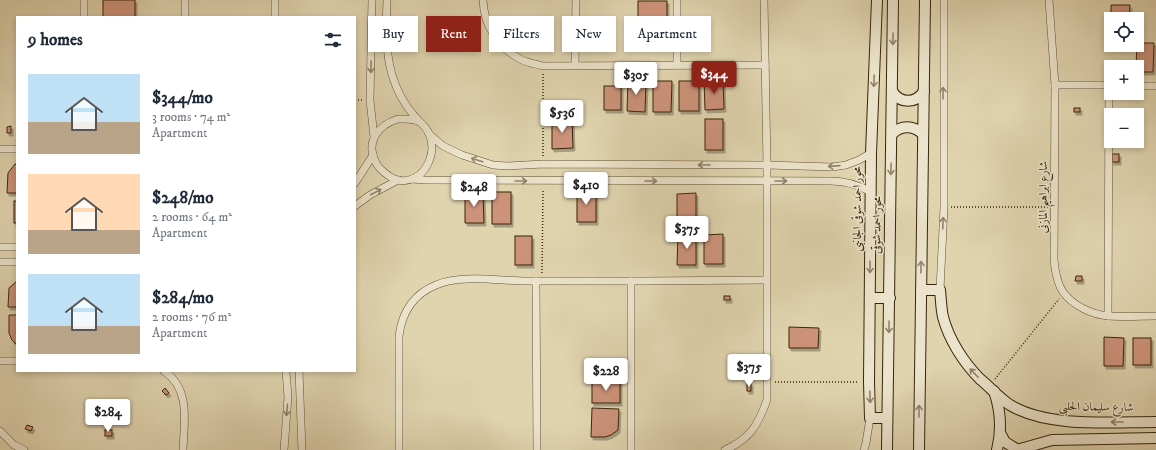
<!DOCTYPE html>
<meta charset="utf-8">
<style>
body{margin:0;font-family:"IM FELL DW Pica",Amiri,serif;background:#f6f6f7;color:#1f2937;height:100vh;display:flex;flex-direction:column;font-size:15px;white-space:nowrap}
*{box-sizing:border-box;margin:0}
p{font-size:13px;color:#747a83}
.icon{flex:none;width:22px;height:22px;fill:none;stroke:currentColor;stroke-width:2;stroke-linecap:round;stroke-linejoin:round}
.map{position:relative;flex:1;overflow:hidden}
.panel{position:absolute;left:16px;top:16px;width:340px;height:356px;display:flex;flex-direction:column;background:#fff;border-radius:0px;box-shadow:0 2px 6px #0003}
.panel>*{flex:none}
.guide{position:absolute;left:368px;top:16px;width:380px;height:36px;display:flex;gap:8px}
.controls{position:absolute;left:1104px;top:12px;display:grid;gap:8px}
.controls a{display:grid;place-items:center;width:40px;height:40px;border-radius:0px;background:#fff;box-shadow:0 2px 6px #0003;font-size:20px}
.price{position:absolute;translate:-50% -34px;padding:0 9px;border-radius:4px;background:#fff;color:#222;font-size:13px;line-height:26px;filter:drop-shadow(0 1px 2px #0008)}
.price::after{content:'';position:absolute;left:50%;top:24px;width:12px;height:9px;margin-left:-6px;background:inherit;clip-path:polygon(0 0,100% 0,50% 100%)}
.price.active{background:#8f2418;color:#fff}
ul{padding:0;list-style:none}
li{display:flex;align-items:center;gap:12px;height:100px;padding:0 12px}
li span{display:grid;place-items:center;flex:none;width:112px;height:80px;border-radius:0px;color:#555}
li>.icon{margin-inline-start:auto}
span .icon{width:48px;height:48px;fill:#fffc;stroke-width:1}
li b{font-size:17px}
h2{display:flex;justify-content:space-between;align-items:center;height:48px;padding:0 12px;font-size:17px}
.chip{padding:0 14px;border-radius:0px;background:#fff;box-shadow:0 2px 6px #0003;font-size:14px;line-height:36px}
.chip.active{background:#8f2418;color:#fff}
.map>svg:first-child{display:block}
.building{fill:#cd937a;stroke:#37260b;filter:url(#shadow)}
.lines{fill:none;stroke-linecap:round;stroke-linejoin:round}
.street-casing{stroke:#615234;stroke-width:8}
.secondary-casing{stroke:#37260b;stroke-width:12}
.path{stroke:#37260b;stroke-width:1.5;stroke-dasharray:1 2;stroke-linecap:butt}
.street{stroke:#ebe3cb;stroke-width:7}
.secondary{stroke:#ebe3cb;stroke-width:10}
.oneway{stroke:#91846b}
.labels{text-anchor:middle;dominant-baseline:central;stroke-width:3;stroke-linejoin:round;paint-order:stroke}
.street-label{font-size:12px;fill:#37260b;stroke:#ebe3cb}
</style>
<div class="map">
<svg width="1156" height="450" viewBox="0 0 1156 450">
<defs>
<filter id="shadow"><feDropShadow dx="2" dy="3" stdDeviation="0" flood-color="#0004"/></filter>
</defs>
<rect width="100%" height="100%" fill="#e0d4af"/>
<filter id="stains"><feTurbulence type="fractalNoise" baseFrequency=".005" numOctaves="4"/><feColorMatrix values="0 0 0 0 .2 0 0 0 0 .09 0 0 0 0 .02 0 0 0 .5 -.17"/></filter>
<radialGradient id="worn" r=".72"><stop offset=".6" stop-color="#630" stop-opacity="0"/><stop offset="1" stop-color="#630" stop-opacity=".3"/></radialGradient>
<g class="building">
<rect x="103" y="0" width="32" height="17"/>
<rect x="638" y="1" width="29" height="21"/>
<path d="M1111,5H1130L1129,19H1111V32Z"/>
<path d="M1137,43H1154L1153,72H1137V67H1136Z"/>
<path d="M704,80H723L724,109L705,110Z"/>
<path d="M628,81L646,82L645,112L627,111Z"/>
<path d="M653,81H672L671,112H653Z"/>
<rect x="679" y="81" width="20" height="30"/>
<rect x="604" y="86" width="17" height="24"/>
<rect x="1074" y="108" width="6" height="4"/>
<path d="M552,119H572L573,148L552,149Z"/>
<rect x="705" y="119" width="18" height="31"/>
<path d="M11,126V133H7V127Z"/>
<rect x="1112" y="154" width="7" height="8"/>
<path d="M15,164H17V193H7L8,173Z"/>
<rect x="577" y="191" width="19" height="31"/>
<rect x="492" y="192" width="19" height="32"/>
<path d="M465,193H483L484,223H465Z"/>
<path d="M696,193V224H677V194Z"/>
<rect x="14" y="201" width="3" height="22"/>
<path d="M723,234V264H704V235Z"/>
<path d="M678,235H696V265H677Z"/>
<rect x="515" y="236" width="17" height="29"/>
<path d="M1076,276H1082V281H1075Z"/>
<path d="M17,281V307H8L9,288Z"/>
<rect x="724" y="296" width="6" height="4"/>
<path d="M9,315H17V345L12,340L9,333Z"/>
<path d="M789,327L819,328L818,348H789Z"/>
<path d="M1104,337L1124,338L1123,366H1104Z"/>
<rect x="1133" y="338" width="18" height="27"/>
<rect x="592" y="381" width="28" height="22"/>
<rect x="747" y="384" width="4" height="7"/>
<path d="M165,388L169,393L166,395L162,391Z"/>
<path d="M592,408L619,409L618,430L611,435L605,437H591Z"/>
<path d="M27,425L33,427L31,431L25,429Z"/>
<rect x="105" y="430" width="7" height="6"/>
</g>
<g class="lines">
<g class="street-casing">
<g id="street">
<path d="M185,0V17"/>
<path d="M372,0L370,100L374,137"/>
<path d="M387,0C385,45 385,86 419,121"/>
<path d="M483,0C484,26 498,48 522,60C528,63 536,64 543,66L765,65"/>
<path d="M677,0V65"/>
<path d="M1049,0L1055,85L1054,260C1055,271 1057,283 1063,292C1073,306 1093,315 1109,316C1125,317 1141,316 1156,316"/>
<path d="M84,17V0"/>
<path d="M275,17V0"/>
<path d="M575,65L576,0"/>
<path d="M1055,85H1111"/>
<path d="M1137,86H1156"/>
<path d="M398,119C405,119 416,118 421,123C446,145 424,190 394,179C388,176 379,169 376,163C365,142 378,125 398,119Z"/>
<path d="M429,134L443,146L462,155L493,165L507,166L543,164L767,165L832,167L846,165L859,160L871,153"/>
<path d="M0,149H17"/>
<path d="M412,179L425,180L831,181C846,181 857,184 871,192"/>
<path d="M355,183L373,155"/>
<path d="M355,206L370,195L398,180"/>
<path d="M0,247H17"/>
<path d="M0,262H17"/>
<path d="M536,281L537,450"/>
<path d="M940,290L944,207V0"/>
<path d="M1108,316L1109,85"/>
<path d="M0,361H17"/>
<path d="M164,371C191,389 184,422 183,450"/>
<path d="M299,371L302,450"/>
<path d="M0,431L14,445L24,450"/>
<path d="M284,450L288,397L286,371"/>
<path d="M399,450V336C402,312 414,294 436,285C460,274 500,281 527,281C607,281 686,281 766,280"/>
<path d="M631,450V281"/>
<path d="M725,450C750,439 758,425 767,400V165L764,0"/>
<path d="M864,450L866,443L870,418"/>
</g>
</g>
<g class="secondary-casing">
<g id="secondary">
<path d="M877,0L871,153L869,382L870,418H887"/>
<path d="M892,91C900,104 916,104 924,91"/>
<path d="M892,134C901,125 913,125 923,134"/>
<path d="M921,290H940C941,299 941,308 943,317C949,340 964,363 980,379C990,387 999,398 1010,405C1048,428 1112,422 1156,422"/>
<path d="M870,298H890"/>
<path d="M994,391C1001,411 1002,430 997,450"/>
<path d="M1000,433L1005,442L1018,450"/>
<path d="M887,450L893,0"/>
<path d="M919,450L925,0"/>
<path d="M1017,450L1052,440L1156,438"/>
</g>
</g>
<g class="path">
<path d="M543,74V156"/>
<path d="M355,100H362"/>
<path d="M951,207H1048"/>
<path d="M542,273L543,189"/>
<path d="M995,379L1059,299"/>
<path d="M775,382H859"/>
</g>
<use href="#street" class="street"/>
<use href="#secondary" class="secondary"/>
</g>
<defs><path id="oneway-shaft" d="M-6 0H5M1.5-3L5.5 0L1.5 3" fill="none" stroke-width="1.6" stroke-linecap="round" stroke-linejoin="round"/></defs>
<g class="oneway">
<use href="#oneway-shaft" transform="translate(893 39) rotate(91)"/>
<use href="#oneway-shaft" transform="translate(371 67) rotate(91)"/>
<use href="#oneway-shaft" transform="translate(874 81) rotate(92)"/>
<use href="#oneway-shaft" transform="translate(943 93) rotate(-90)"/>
<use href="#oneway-shaft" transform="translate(477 160) rotate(-162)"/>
<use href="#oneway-shaft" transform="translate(704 165) rotate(-180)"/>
<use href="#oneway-shaft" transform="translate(834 166) rotate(176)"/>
<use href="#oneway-shaft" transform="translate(891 169) rotate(91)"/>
<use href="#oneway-shaft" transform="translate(521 181)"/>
<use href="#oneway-shaft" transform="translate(651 181)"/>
<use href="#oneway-shaft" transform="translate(781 181)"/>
<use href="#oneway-shaft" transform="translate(376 192) rotate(-28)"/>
<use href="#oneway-shaft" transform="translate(943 223) rotate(-88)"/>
<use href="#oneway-shaft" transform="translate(870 267) rotate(90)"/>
<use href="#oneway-shaft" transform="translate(921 267) rotate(-89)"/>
<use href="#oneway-shaft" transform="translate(889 327) rotate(91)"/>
<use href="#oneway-shaft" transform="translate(974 373) rotate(-134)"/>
<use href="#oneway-shaft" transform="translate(870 397) rotate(88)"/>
<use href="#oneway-shaft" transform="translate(287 410) rotate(95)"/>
<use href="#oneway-shaft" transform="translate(919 411) rotate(-89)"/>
<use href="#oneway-shaft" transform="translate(1117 422) rotate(-180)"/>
</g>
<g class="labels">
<g class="street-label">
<text transform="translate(1043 197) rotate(-90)">شارع ابراهيم المازنى</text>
<text transform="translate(857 209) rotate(-90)">محور احمد شوقى الجانبى</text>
<text transform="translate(877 225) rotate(-89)">محور احمد شوقى</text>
<text transform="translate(1096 407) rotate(1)">شارع سليمان الحلبى</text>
</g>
</g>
<rect width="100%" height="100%" filter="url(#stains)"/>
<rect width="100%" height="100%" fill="url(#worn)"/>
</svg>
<div class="controls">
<a><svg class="icon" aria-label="locate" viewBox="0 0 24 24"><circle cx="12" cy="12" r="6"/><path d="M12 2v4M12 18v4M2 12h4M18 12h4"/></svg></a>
<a>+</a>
<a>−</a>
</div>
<b class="price active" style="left:714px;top:95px">$344</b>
<b class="price" style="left:636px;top:96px">$305</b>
<b class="price" style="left:562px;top:134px">$536</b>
<b class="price" style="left:586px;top:206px">$410</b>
<b class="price" style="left:474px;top:208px">$248</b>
<b class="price" style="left:687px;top:250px">$375</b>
<b class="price" style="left:749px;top:388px">$375</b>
<b class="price" style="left:606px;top:392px">$228</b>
<b class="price" style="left:108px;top:433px">$284</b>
<div class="guide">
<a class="chip">Buy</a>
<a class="chip active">Rent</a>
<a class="chip">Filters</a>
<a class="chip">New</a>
<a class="chip">Apartment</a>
</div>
<section class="panel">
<h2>9 homes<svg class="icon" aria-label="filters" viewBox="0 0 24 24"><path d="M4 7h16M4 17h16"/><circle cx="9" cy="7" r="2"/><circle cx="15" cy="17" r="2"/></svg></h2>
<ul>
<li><span style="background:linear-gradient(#bfe0f5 60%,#b9a48a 0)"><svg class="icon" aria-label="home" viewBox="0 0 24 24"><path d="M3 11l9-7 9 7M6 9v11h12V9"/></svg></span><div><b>$344/mo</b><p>3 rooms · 74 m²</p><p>Apartment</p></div></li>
<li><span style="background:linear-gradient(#ffd9b3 70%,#b9a48a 0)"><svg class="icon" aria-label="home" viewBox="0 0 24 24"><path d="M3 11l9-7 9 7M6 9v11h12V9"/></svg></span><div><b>$248/mo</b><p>2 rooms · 64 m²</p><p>Apartment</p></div></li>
<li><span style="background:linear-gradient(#bfe0f5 65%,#b9a48a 0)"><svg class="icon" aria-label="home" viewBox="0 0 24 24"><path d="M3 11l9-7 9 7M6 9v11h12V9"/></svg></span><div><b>$284/mo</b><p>2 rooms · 76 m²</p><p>Apartment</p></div></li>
</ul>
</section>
</div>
